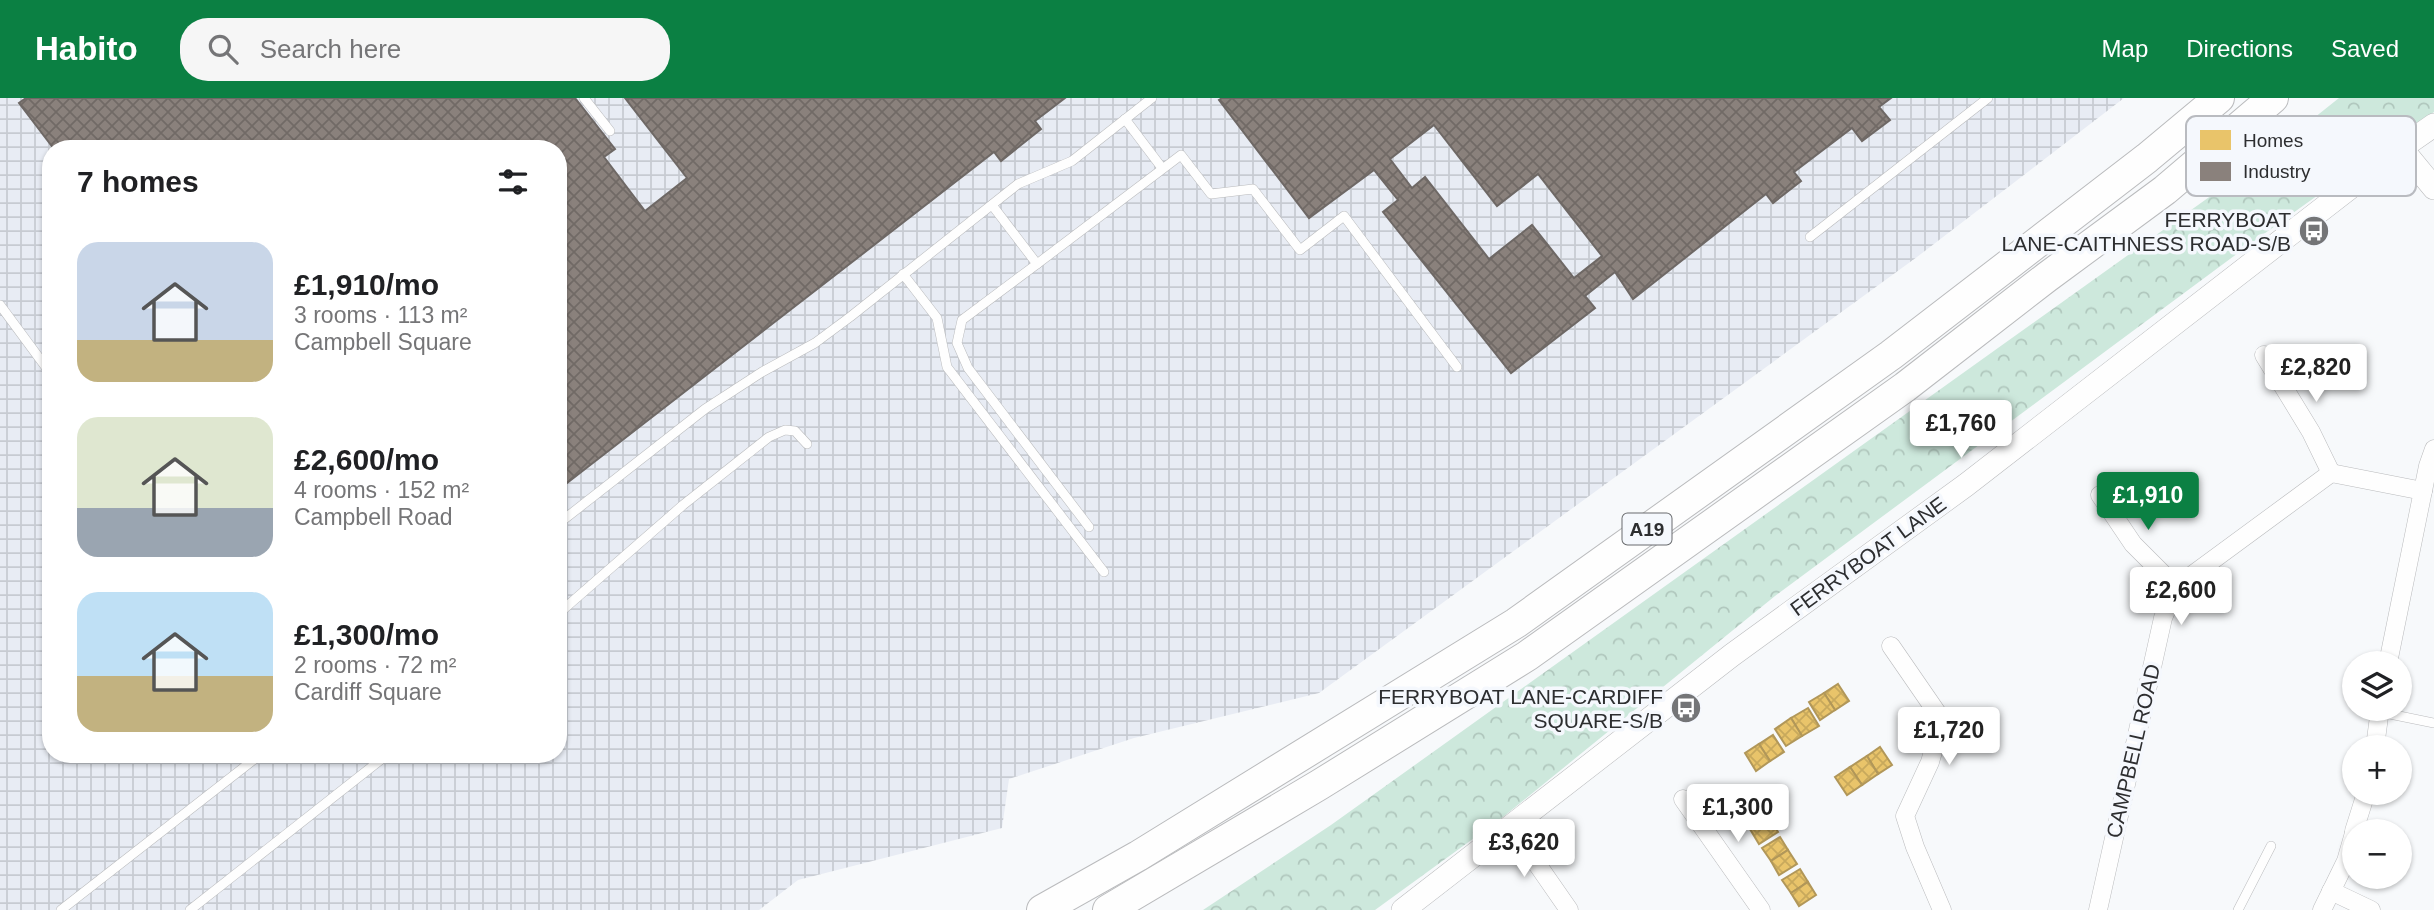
<!DOCTYPE html>
<meta charset="utf-8">
<style>
body{margin:0;font-family:Arial,sans-serif;background:#f6f6f6;color:#202124;height:100vh;display:flex;flex-direction:column;font-size:26px;white-space:nowrap}
*{box-sizing:border-box;margin:0}
p{font-size:23px;color:#757577}
.icon{flex:none;width:38px;height:38px;fill:none;stroke:currentColor;stroke-width:2;stroke-linecap:round;stroke-linejoin:round}
.map{position:relative;flex:1;overflow:hidden}
.side{position:absolute;left:42px;top:42px;width:525px;height:623px;display:flex;flex-direction:column;background:#fff;border-radius:28px;box-shadow:0 2px 5px #0004}
.side>*{flex:none}
.tools{position:absolute;left:2342px;top:553px;display:grid;gap:14px}
.tools a{display:grid;place-items:center;width:70px;height:70px;border-radius:50%;background:#fff;box-shadow:0 2px 5px #0004;font-size:35px}
.price{position:absolute;translate:-50% -60px;padding:0 16px;border-radius:7px;background:#fff;color:#222;font-size:23px;line-height:46px;filter:drop-shadow(0 2px 4px #0008)}
.price::after{content:'';position:absolute;left:50%;top:42px;width:21px;height:16px;margin-left:-10px;background:inherit;clip-path:polygon(0 0,100% 0,50% 100%)}
.price.active{background:#0b8043;color:#fff}
ul{padding:0;list-style:none}
li{display:flex;align-items:center;gap:21px;height:175px;padding:0 35px}
li span{display:grid;place-items:center;flex:none;width:196px;height:140px;border-radius:21px;color:#555}
li>.icon{margin-inline-start:auto}
span .icon{width:84px;height:84px;fill:#fffc;stroke-width:1}
li b{font-size:30px}
h2{display:flex;justify-content:space-between;align-items:center;height:84px;padding:0 35px;font-size:30px}
header{display:flex;align-items:center;gap:42px;box-sizing:border-box;height:98px;padding:0 35px;background:#0b8043;color:#fff}
header strong{font-size:33px}
nav{display:flex;gap:38px;margin-inline-start:auto;font-size:24px}
.search{width:490px;height:63px;background:#f6f6f6;display:flex;align-items:center;gap:18px;box-sizing:border-box;padding:0 24px;border-radius:28px;color:#757577;font-size:26px}
.map>svg:first-child{display:block}
.industrial{fill:url(#industrial-grid);fill-rule:evenodd}
.forest{fill:url(#forest-crowns)}
.homes{fill:url(#homes-cross-hatch);stroke:#b19759;stroke-width:2}
.industry{fill:url(#industry-cross-hatch);stroke:#6e6865;stroke-width:2;fill-rule:evenodd}
.lines{fill:none;stroke-linecap:round;stroke-linejoin:round}
.service-casing{stroke:#babbbd;stroke-width:10}
.minor-casing{stroke:#babbbd;stroke-width:19}
.tertiary-casing{stroke:#babbbd;stroke-width:24}
.trunk-casing{stroke:#babbbd;stroke-width:32}
.service{stroke:#fefefe;stroke-width:9}
.minor{stroke:#fefefe;stroke-width:18}
.tertiary{stroke:#fefefe;stroke-width:23}
.trunk{stroke:#fefefe;stroke-width:30}
.labels{text-anchor:middle;dominant-baseline:central;stroke-width:7;stroke-linejoin:round;paint-order:stroke}
.shield{fill:#f5f8fd;stroke:#696b6e;stroke-width:2}
.shield-label{font-size:19px;font-weight:bold;fill:#2d2e30}
.poi-label{font-size:21px;fill:#2d2e30;stroke:#f5f8fd;text-anchor:end}
.street-label{font-size:21px;fill:#2d2e30;stroke:#f5f8fd}
.key{fill:#f5f8fd;stroke:#b9bbc0;stroke-width:2}
.key-label{font-size:19px;fill:#2d2e30}
</style>
<header>
<strong>Habito</strong>
<div class="search"><svg class="icon" aria-label="search" viewBox="0 0 24 24"><circle cx="10" cy="10" r="6"/><path d="M15 15l6 6"/></svg>Search here</div>
<nav><a>Map</a><a>Directions</a><a>Saved</a></nav>
</header>
<div class="map">
<svg width="2434" height="812" viewBox="0 0 2434 812">
<defs>
<pattern id="industrial-grid" width="8" height="8" patternUnits="userSpaceOnUse" patternTransform="scale(1.75)"><rect width="8" height="8" fill="#e8ecf4"/><path d="M0 4h8M4 0v8" fill="none" stroke="#c7cbd2"/></pattern>
<pattern id="forest-crowns" width="20" height="18" patternUnits="userSpaceOnUse" patternTransform="scale(1.75)"><rect width="20" height="18" fill="#cde8dc"/><path d="M2 6a3 3 0 1 1 6 0M12 15a3 3 0 1 1 6 0" fill="none" stroke="#b0c7bd"/></pattern>
<pattern id="homes-cross-hatch" width="8" height="8" patternUnits="userSpaceOnUse" patternTransform="scale(1.75)"><rect width="8" height="8" fill="#e9c46a"/><path d="M0 0l8 8M0 8l8-8" fill="none" stroke="#c8a95c"/></pattern>
<pattern id="industry-cross-hatch" width="8" height="8" patternUnits="userSpaceOnUse" patternTransform="scale(1.75)"><rect width="8" height="8" fill="#8a817c"/><path d="M0 0l8 8M0 8l8-8" fill="none" stroke="#716a66"/></pattern>
</defs>
<rect width="100%" height="100%" fill="#f7f9fb"/>
<path class="industrial" d="M0,0H2124L1917,159L1319,595L1134,640L1009,681L1002,730L798,782L759,812H0ZM51,51H558V656H51Z"/>
<path class="forest" d="M2339,0H2434V14L2261,138L1775,498L1503,719L1375,812H1203L1331,727L2261,62Z"/>
<g class="homes">
<path d="M1838,586L1849,603L1835,612L1824,595Z"/>
<path d="M1824,595L1835,612L1820,622L1809,604Z"/>
<path d="M1808,610L1819,628L1802,638L1791,620Z"/>
<path d="M1791,620L1802,638L1786,648L1775,631Z"/>
<path d="M1773,637L1784,654L1770,663L1759,646Z"/>
<path d="M1759,646L1770,663L1756,673L1745,655Z"/>
<path d="M1880,649L1892,667L1878,676L1867,658Z"/>
<path d="M1867,658L1878,676L1862,687L1850,669Z"/>
<path d="M1850,669L1862,687L1847,697L1835,679Z"/>
<path d="M1759,705L1769,720L1750,731L1741,717Z"/>
<path d="M1769,720L1778,734L1759,746L1750,731Z"/>
<path d="M1780,739L1788,752L1771,763L1762,750Z"/>
<path d="M1788,752L1797,766L1779,777L1771,763Z"/>
<path d="M1800,771L1808,784L1791,795L1782,782Z"/>
<path d="M1808,784L1816,797L1799,808L1791,795Z"/>
</g>
<g class="industry">
<path d="M26,0H575L615,51L604,59L645,113L687,80L625,0H1065L1035,23L1041,31L1001,63L994,54L558,392V51H54L19,5Z"/>
<path d="M1222,0H1891L1879,9L1890,22L1862,43L1852,30L1794,74L1801,83L1773,105L1766,96L1633,201L1615,174L1585,198L1595,210L1511,275L1383,114L1398,102L1374,72L1309,120L1219,2ZM1434,27L1497,108L1538,76L1602,158L1574,180L1532,127L1489,161L1425,79L1412,90L1390,61Z"/>
</g>
<g class="lines">
<g class="service-casing">
<g id="service">
<path d="M584,0L610,33"/>
<path d="M1125,21L1162,70"/>
<path d="M992,107L1037,166L1181,57L1211,96L1253,91L1300,152L1344,118L1457,269"/>
<path d="M1810,139L1988,0"/>
<path d="M1037,166L962,222L957,245L968,270L1089,429"/>
<path d="M903,176L937,220L947,269L1104,474"/>
<path d="M0,207L51,276"/>
<path d="M558,426L705,311L762,274L815,245L850,219L1018,86L1072,63L1152,0"/>
<path d="M558,516L683,407L769,339L785,332L795,333L807,346"/>
<path d="M2380,614L2434,625"/>
<path d="M61,812L261,656"/>
<path d="M190,812L388,656"/>
<path d="M2238,812L2271,748"/>
</g>
</g>
<g class="minor-casing">
<g id="minor">
<path d="M2264,257L2311,334L2331,375"/>
<path d="M2100,397L2133,446L2176,489"/>
<path d="M1891,548L1942,622L1930,664L1905,718L1915,749L1942,812"/>
<path d="M2388,565L2428,368L2434,351"/>
<path d="M2375,649L2380,611"/>
<path d="M1683,701L1761,812"/>
<path d="M1510,727L1569,812"/>
<path d="M2354,733L2366,695"/>
<path d="M2331,793L2371,812"/>
<path d="M2098,812L2163,520L2176,489L2331,375L2423,393"/>
<path d="M2322,812L2346,763L2354,735"/>
</g>
</g>
<g class="tertiary-casing">
<g id="tertiary">
<path d="M2401,50L2434,90"/>
<path d="M1403,812L1732,557L1966,387L2401,50L2434,27"/>
</g>
</g>
<g class="trunk-casing">
<g id="trunk">
<path d="M1042,812L1138,758L1516,525L1891,257L2147,60L2219,0"/>
<path d="M1108,812L1319,687L1527,558L1905,289L2047,179L2165,92L2273,0"/>
</g>
</g>
<use href="#service" class="service"/>
<use href="#minor" class="minor"/>
<use href="#tertiary" class="tertiary"/>
<use href="#trunk" class="trunk"/>
</g>
<defs>
<g id="bus-disc" transform="scale(1.575)"><circle r="9.5" fill="#747577" stroke="#f5f8fd"/><path d="M-5-6H5V4H4V6H2V4H-2V6H-4V4H-5ZM-3.5-4V0h7V-4ZM-3.5 1.2v1.5H-2V1.2ZM2 1.2v1.5H3.5V1.2Z" fill="#fff"/></g>
</defs>
<g fill-rule="evenodd">
<use href="#bus-disc" x="2314" y="133"/>
<use href="#bus-disc" x="1686" y="610"/>
</g>
<g class="labels">
<rect class="shield" x="1622.5" y="415.5" width="49" height="31" rx="5"/>
<g class="shield-label">
<text x="1647" y="431">A19</text>
</g>
<g class="poi-label">
<text x="2291" y="121">FERRYBOAT<tspan x="2291" dy="24">LANE-CAITHNESS ROAD-S/B</tspan></text>
<text x="1663" y="598">FERRYBOAT LANE-CARDIFF<tspan x="1663" dy="24">SQUARE-S/B</tspan></text>
</g>
<g class="street-label">
<text transform="translate(1868 458) rotate(-36)">FERRYBOAT LANE</text>
<text transform="translate(2133 653) rotate(-77)">CAMPBELL ROAD</text>
</g>
</g>
<rect x="2186" y="18" width="230" height="80" rx="10" class="key"/>
<rect x="2200" y="32" width="31" height="20" fill="#e9c46a"/>
<rect x="2200" y="64" width="31" height="19" fill="#8a817c"/>
<g class="key-label">
<text x="2243" y="49">Homes</text>
<text x="2243" y="80">Industry</text>
</g>
</svg>
<div class="tools">
<a><svg class="icon" aria-label="layers" viewBox="0 0 24 24"><path d="M12 4l9 5-9 5-9-5zM3 14l9 5 9-5"/></svg></a>
<a>+</a>
<a>−</a>
</div>
<b class="price" style="left:2316px;top:306px">£2,820</b>
<b class="price" style="left:1961px;top:362px">£1,760</b>
<b class="price active" style="left:2148px;top:434px">£1,910</b>
<b class="price" style="left:2181px;top:529px">£2,600</b>
<b class="price" style="left:1949px;top:669px">£1,720</b>
<b class="price" style="left:1738px;top:746px">£1,300</b>
<b class="price" style="left:1524px;top:781px">£3,620</b>
<section class="side">
<h2>7 homes<svg class="icon" aria-label="filters" viewBox="0 0 24 24"><path d="M4 7h16M4 17h16"/><circle cx="9" cy="7" r="2"/><circle cx="15" cy="17" r="2"/></svg></h2>
<ul>
<li><span style="background:linear-gradient(#c9d6e8 70%,#c2b280 0)"><svg class="icon" aria-label="home" viewBox="0 0 24 24"><path d="M3 11l9-7 9 7M6 9v11h12V9"/></svg></span><div><b>£1,910/mo</b><p>3 rooms · 113 m²</p><p>Campbell Square</p></div></li>
<li><span style="background:linear-gradient(#dfe7d0 65%,#9aa5b1 0)"><svg class="icon" aria-label="home" viewBox="0 0 24 24"><path d="M3 11l9-7 9 7M6 9v11h12V9"/></svg></span><div><b>£2,600/mo</b><p>4 rooms · 152 m²</p><p>Campbell Road</p></div></li>
<li><span style="background:linear-gradient(#bfe0f5 60%,#c2b280 0)"><svg class="icon" aria-label="home" viewBox="0 0 24 24"><path d="M3 11l9-7 9 7M6 9v11h12V9"/></svg></span><div><b>£1,300/mo</b><p>2 rooms · 72 m²</p><p>Cardiff Square</p></div></li>
</ul>
</section>
</div>
